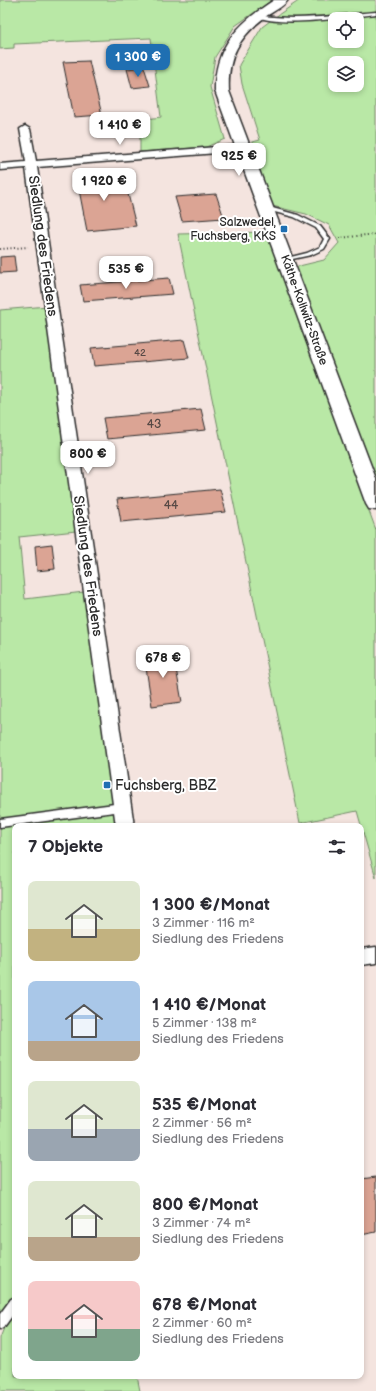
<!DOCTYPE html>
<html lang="de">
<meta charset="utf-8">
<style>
body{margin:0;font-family:"Balsamiq Sans",sans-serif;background:#f7f7f7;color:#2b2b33;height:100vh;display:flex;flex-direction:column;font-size:15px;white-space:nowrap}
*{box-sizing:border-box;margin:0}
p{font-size:13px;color:#7c7c81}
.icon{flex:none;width:22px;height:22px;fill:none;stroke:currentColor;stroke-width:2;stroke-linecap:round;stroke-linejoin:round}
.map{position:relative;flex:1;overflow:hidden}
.side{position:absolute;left:12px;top:823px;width:352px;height:556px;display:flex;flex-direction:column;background:#fff;border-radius:8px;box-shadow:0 2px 6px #0003}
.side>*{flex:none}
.controls{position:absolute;left:328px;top:12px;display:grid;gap:8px}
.controls a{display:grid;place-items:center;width:36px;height:36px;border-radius:8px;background:#fff;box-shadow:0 2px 6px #0003;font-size:20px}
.price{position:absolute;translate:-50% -34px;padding:0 9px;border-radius:8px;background:#fff;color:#222;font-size:13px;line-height:26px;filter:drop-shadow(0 1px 2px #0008)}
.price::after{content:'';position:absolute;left:50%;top:24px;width:12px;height:9px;margin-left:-6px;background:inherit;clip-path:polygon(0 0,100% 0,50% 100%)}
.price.current{background:#1f6fb2;color:#fff}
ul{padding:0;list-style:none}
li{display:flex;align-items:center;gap:12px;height:100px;padding:0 16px}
li span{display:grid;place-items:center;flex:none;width:112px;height:80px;border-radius:8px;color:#555}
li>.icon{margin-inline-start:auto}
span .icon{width:48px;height:48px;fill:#fffc;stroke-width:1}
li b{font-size:17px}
h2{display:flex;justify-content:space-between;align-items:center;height:48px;padding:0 16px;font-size:17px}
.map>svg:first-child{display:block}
.green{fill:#b9e8a6;stroke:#728a68;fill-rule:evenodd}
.building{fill:#dba494;stroke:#2b2b2b}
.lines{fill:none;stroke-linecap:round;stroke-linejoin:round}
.service-casing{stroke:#2b2b2b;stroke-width:3}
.minor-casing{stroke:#2b2b2b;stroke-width:3}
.secondary-casing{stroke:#2b2b2b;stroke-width:3}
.path{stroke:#2b2b2b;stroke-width:2;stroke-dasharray:1 2.5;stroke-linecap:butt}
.service{fill:#fff;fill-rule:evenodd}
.minor{fill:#fff;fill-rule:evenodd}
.secondary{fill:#fff;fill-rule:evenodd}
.poi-dot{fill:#1f6fb2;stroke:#fff;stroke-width:1.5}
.labels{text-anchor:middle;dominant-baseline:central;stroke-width:4;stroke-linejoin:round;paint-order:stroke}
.far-number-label{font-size:10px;fill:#574945}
.far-poi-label{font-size:12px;fill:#2b2b2b;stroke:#fff;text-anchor:end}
.far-street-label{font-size:12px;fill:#2b2b2b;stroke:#fff}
.number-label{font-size:12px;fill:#574945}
.street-label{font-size:14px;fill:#2b2b2b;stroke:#fff}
.poi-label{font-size:14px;fill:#2b2b2b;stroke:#fff;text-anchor:start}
</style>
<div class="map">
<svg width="376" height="1391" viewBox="0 0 376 1391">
<rect width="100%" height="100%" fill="#f4e4df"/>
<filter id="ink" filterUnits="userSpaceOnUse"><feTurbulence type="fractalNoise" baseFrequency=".025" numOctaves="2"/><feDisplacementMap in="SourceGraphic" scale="8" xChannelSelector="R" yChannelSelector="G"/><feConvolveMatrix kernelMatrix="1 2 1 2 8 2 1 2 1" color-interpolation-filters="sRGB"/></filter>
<g filter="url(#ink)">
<g class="green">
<path d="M0,0H272L235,26L215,57L210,87L225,139L206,147L140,152V120L161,117L151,38L14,44V48L0,49Z"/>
<path d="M300,0H376V477L295,267L324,260L339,243L329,225L306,214L272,206L249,143L260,140L242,84L239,65L262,27L278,15ZM335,19H357V41H335ZM335,63H357V85H335Z"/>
<path d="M267,232L376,530V878L357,811L300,823L178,234Z"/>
<path d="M48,306L76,531L19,537L25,599L84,592L119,826H15V1376H137L140,1391H0V1338L12,1308L0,1313V310Z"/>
</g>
<g class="building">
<path d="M89,61L102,115L74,117L63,62Z"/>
<path d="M144,67L150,86L132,88L127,69Z"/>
<path d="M109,171L110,179L120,178L122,190H127L136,226L87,231L76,174Z"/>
<path d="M216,194L224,218L182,221L175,197Z"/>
<path d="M14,256L16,272L0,273V257Z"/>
<path d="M169,278L173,294L83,301L80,285Z"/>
<path d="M184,340L189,358L94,366L91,348Z"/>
<path d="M201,409L206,430L107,439L103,418Z"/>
<path d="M220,489L226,512L121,522L117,499Z"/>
<path d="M52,544L55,569L37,571L35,546Z"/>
<path d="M173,652L182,702L152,706L144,655Z"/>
<path d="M376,1177V1232L361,1235V1179Z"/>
</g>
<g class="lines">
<g class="service-casing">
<g id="service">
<path d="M376,12V14C350,17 277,28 256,16L258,15C297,22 337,15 376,12Z"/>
<path d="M265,206L298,215L320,226L330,239L324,249L311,255L283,261V259L307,253L320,247L324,239L316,228L294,217L263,209V207Z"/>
<path d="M122,803L125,804L126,807L125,810L122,811L0,827V819Z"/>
<path d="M15,1297V1312L4,1327L0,1329V1314L11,1299Z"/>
</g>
</g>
<g class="minor-casing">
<g id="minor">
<path d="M25,126L30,129L36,161L243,145L248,148L243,151L37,167L134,826H116L26,168L0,170V164L26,162L20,129Z"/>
<path d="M376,947V963L361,965V949Z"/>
</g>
</g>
<g class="secondary-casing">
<path id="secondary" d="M274,0H288C283,7 272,12 265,17C239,37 227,57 229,91L376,479V510L369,509L366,504L215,91C214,46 239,23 274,0Z"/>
</g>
<g class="path">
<path d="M339,238L376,234"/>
<path d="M0,249L28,247"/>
</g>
<use href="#service" class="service"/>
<use href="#minor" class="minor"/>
<use href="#secondary" class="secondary"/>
</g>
</g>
<g class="poi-dot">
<rect x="280" y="225" width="8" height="8" rx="2"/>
<rect x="103" y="781" width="8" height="8" rx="2"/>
</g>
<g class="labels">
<g class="far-number-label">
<text x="140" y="353">42</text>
</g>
<g class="far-poi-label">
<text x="276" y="222">Salzwedel,<tspan x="276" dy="14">Fuchsberg, KKS</tspan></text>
</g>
<g class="far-street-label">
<text transform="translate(304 310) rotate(70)">Käthe-Kollwitz-Straße</text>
</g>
<g class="number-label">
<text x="154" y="424">43</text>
<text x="171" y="505">44</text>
</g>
<g class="street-label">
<text transform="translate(43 246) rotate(82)">Siedlung des Friedens</text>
<text transform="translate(88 566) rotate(82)">Siedlung des Friedens</text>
</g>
<g class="poi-label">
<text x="115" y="785">Fuchsberg, BBZ</text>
</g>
</g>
</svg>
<div class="controls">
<a><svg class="icon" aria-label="locate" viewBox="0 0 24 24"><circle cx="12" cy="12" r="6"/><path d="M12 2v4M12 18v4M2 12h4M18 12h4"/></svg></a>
<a><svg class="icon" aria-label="layers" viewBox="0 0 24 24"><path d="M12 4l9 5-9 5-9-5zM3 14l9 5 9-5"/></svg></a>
</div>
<b class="price current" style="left:138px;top:78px">1 300 €</b>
<b class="price" style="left:120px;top:146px">1 410 €</b>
<b class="price" style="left:239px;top:177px">925 €</b>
<b class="price" style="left:104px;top:202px">1 920 €</b>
<b class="price" style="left:126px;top:290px">535 €</b>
<b class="price" style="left:88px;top:475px">800 €</b>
<b class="price" style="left:163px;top:679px">678 €</b>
<section class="side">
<h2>7 Objekte<svg class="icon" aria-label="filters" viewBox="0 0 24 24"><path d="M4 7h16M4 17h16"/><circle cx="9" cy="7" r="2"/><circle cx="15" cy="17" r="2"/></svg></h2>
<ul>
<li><span style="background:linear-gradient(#dfe7d0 60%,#c2b280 0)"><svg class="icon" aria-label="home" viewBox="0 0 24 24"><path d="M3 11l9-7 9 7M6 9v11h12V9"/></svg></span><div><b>1 300 €/Monat</b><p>3 Zimmer · 116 m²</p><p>Siedlung des Friedens</p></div></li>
<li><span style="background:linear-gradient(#a9c7e8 75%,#b9a48a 0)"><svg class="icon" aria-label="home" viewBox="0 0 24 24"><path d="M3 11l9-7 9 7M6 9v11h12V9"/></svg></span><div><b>1 410 €/Monat</b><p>5 Zimmer · 138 m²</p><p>Siedlung des Friedens</p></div></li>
<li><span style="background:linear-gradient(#dfe7d0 60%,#9aa5b1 0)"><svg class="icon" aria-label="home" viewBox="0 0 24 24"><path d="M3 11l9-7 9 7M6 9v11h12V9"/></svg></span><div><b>535 €/Monat</b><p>2 Zimmer · 56 m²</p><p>Siedlung des Friedens</p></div></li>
<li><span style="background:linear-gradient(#dfe7d0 70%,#b9a48a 0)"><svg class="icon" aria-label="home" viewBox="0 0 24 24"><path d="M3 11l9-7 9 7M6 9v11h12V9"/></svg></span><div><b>800 €/Monat</b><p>3 Zimmer · 74 m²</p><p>Siedlung des Friedens</p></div></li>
<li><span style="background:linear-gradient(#f6c9c9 60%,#7fa58c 0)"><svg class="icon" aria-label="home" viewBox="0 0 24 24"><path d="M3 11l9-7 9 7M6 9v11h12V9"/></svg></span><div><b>678 €/Monat</b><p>2 Zimmer · 60 m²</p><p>Siedlung des Friedens</p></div></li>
</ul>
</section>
</div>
